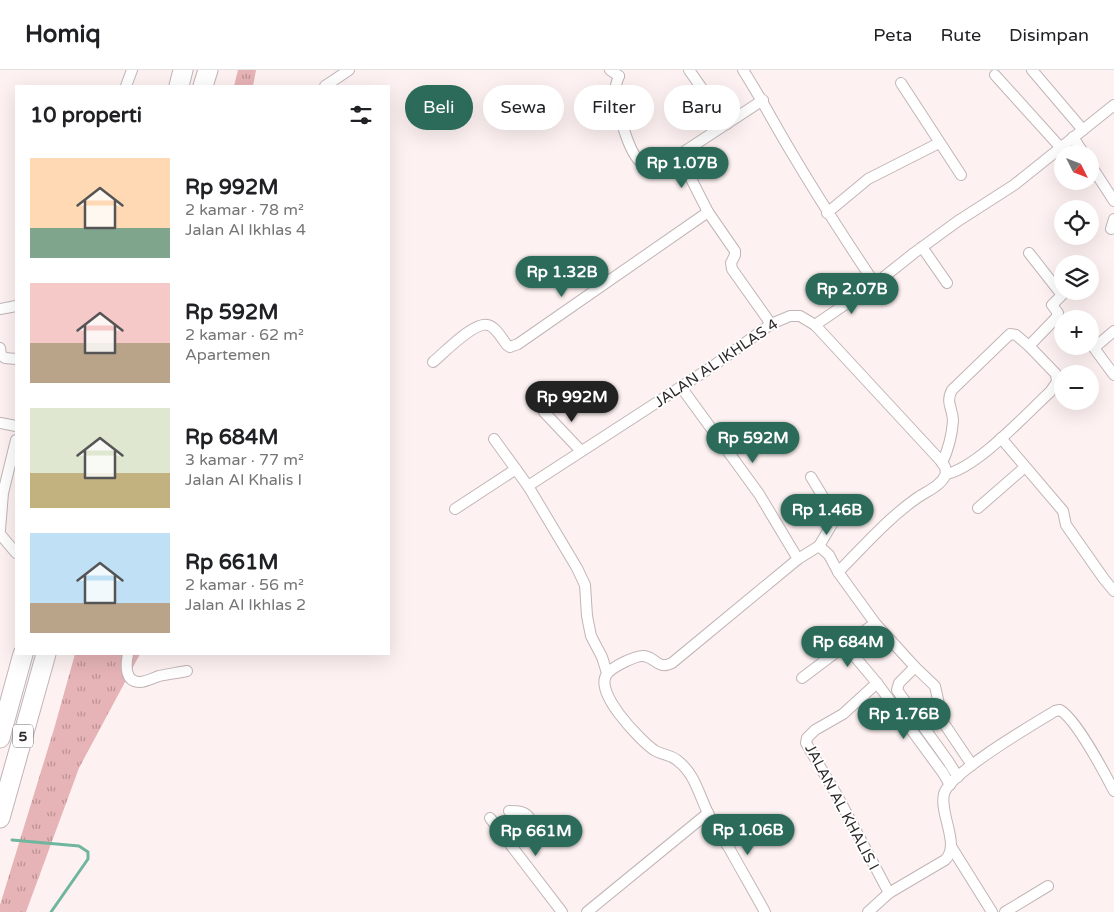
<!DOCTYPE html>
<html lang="id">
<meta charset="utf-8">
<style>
body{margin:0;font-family:"Varela Round",sans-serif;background:#f6f6f6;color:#202124;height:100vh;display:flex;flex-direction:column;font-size:19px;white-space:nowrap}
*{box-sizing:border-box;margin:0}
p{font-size:16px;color:#757577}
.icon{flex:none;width:28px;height:28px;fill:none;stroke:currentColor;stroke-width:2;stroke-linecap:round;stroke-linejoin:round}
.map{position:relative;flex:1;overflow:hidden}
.sheet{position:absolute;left:15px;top:15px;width:375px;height:570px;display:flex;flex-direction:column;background:#fff;border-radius:0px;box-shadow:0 5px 20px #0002}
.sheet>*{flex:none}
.guide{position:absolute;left:405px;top:15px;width:475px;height:45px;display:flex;gap:10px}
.needle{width:32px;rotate:132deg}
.buttons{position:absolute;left:1054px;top:75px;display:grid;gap:10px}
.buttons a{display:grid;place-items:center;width:45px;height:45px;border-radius:50%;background:#fff;box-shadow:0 5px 20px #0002;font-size:25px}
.price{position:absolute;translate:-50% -42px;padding:0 11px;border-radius:18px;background:#2c6b59;color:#fff;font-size:16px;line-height:32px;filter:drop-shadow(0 1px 2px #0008)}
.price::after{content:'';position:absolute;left:50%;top:30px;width:15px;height:11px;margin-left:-8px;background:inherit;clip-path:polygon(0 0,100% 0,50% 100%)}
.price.on{background:#222;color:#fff}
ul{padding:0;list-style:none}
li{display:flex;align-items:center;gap:15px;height:125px;padding:0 15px}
li span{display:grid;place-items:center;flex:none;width:140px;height:100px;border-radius:0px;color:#555}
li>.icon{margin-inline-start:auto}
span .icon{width:60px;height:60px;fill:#fffc;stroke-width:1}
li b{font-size:21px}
h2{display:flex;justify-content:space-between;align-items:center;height:60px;padding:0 15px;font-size:21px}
.tag{padding:0 18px;border-radius:22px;background:#fff;box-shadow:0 5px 20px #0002;font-size:18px;line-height:45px}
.tag.on{background:#2c6b59;color:#fff}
header{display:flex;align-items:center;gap:30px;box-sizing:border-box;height:70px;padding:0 25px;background:#fff;border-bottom:1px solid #e0e0e0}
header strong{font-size:24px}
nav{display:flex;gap:28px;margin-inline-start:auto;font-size:18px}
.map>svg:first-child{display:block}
.grass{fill:url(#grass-tufts)}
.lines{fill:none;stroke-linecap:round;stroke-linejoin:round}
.stream{stroke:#70b69f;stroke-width:3}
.minor-casing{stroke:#c1b5b6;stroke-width:12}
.motorway-casing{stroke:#c1b5b6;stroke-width:21}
.minor{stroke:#fff;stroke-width:10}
.motorway{stroke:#fff;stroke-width:19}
.labels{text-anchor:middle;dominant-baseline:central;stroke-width:4;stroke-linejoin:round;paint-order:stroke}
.shield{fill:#fff;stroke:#6d696a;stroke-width:1}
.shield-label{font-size:14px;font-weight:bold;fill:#2e292a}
.street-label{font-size:15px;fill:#2e292a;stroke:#fff}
</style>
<header>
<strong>Homiq</strong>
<nav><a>Peta</a><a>Rute</a><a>Disimpan</a></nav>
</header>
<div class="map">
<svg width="1114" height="842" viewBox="0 0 1114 842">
<defs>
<pattern id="grass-tufts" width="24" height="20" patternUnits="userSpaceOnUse" patternTransform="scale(1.25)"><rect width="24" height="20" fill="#e6b3b6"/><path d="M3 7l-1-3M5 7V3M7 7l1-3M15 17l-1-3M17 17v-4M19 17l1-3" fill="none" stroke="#bb9294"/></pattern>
</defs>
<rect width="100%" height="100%" fill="#fdf1f1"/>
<g class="grass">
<path d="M238,0H256L253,16H234Z"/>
<path d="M75,584H140L79,698L26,842H0V835L54,659Z"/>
</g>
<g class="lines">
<path class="stream" d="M12,770L79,776L88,782V789L51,842"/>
<g class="minor-casing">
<g id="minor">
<path d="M610,0L619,6"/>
<path d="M689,0L727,54"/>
<path d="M743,0C761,28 776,57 793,85C819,129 847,172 875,214"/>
<path d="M1032,0L1083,60"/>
<path d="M995,5L1061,78"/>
<path d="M619,6C617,11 615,16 615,22C617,37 629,89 644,94L670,85H679L763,30"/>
<path d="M901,13L961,105"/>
<path d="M126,16L132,0"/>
<path d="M325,16L349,0"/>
<path d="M1073,67L1084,84"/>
<path d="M679,85L708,142L735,181V185L731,193L732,199L771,254"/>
<path d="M1090,94L1114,131"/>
<path d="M827,143L868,109L939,73"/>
<path d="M1111,159L1114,149"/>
<path d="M922,177L947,213"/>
<path d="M0,239L16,236"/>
<path d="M815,255L875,214L914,183L958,151L1014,115L1114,35"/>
<path d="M1114,261L1094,278L1114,305"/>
<path d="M0,278L1,285L5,288L16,289"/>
<path d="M433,292C444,283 474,251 488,255C496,257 502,269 507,275L510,277L518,274L708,142"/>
<path d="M681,317L759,424L798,489"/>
<path d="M544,342L581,381"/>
<path d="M0,353L16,356"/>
<path d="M1001,368L1063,441L1066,455L1104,509L1114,521"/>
<path d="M494,369L528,416"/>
<path d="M942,393C948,380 952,365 953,351C953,338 945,333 952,320L1010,264L1016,265L1029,276"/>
<path d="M946,404C977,398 1026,344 1050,322L1057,312L1056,304L1029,276L1056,248L1058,243L1052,235L1062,225L1029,183"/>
<path d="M811,407L834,445L835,449L819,476"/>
<path d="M978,438L1025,397"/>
<path d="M455,439L516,399"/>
<path d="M0,460L3,423L16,370"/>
<path d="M0,464L16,483"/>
<path d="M845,575L877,613L843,644L815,660L807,668L806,673L838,727L889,823"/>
<path d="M128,584C126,594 124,612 140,612C146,612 153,608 159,606C168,604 177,603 187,601"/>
<path d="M915,597L899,613L897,620L948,691L958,707"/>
<path d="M607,603L602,587L591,566L587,546L585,515L577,498L528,416L713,296L771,254L790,246H800L815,255L940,390L945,397L946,404C941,416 927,421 917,428C887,449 864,476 838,502"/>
<path d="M802,608L875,553"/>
<path d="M877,613L943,703L950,715"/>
<path d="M509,741C518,741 526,741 530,749L528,758L510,773"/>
<path d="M490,748L562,842"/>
<path d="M727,775L761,750"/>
<path d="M952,778L992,842"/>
<path d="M587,842L708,743"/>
<path d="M765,842C753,820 740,798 728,776C721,765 713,754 708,743C699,725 695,704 678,691C672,685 662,685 654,680C640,670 593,622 607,604C612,597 636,585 644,586C657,588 657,600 672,593L798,489L819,476L829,485L838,502L875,553L915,597L935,616L943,652L972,695"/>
<path d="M868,842L889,823L945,790C961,775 939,744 944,724C949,703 1034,654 1055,641L1060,640C1077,650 1104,702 1114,721"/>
<path d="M1005,842L1048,816"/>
</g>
</g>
<g class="motorway-casing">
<g id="motorway">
<path d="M179,16L183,0"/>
<path d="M203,16L208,0"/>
<path d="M0,668L23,584"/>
<path d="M0,748L46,584"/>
</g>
</g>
<use href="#minor" class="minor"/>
<use href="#motorway" class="motorway"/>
</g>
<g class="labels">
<rect class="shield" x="13" y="654.5" width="20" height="23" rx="4"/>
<g class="shield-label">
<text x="23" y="666">5</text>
</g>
<g class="street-label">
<text transform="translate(716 293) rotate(-34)">JALAN AL IKHLAS 4</text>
<text transform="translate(842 737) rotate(62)">JALAN AL KHALIS I</text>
</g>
</g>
</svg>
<div class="buttons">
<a><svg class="needle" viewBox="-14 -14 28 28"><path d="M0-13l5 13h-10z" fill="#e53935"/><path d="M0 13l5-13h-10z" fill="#757577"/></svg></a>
<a><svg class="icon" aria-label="locate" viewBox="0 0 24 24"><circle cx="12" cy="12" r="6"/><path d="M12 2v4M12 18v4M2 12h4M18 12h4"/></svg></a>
<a><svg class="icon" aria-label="layers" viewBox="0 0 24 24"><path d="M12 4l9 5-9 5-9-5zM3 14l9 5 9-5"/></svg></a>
<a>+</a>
<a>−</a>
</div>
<b class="price" style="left:682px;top:119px">Rp 1.07B</b>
<b class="price" style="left:562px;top:228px">Rp 1.32B</b>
<b class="price" style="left:852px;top:245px">Rp 2.07B</b>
<b class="price on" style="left:572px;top:353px">Rp 992M</b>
<b class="price" style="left:753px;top:394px">Rp 592M</b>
<b class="price" style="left:827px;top:466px">Rp 1.46B</b>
<b class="price" style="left:848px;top:598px">Rp 684M</b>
<b class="price" style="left:904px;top:670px">Rp 1.76B</b>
<b class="price" style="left:748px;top:786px">Rp 1.06B</b>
<b class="price" style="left:536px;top:787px">Rp 661M</b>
<div class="guide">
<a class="tag on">Beli</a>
<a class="tag">Sewa</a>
<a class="tag">Filter</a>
<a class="tag">Baru</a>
</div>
<section class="sheet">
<h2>10 properti<svg class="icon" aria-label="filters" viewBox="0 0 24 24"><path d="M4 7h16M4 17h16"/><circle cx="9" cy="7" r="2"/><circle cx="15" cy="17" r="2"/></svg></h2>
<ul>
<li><span style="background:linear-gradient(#ffd9b3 70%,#7fa58c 0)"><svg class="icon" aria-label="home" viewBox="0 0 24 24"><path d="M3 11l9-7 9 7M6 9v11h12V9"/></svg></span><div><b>Rp 992M</b><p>2 kamar · 78 m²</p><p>Jalan Al Ikhlas 4</p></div></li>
<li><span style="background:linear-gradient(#f6c9c9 60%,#b9a48a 0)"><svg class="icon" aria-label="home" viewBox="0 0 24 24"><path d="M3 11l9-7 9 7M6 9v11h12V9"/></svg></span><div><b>Rp 592M</b><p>2 kamar · 62 m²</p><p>Apartemen</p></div></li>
<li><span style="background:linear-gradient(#dfe7d0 65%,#c2b280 0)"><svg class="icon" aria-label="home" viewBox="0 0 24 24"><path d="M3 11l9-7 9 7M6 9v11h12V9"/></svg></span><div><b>Rp 684M</b><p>3 kamar · 77 m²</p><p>Jalan Al Khalis I</p></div></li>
<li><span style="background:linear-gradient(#bfe0f5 70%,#b9a48a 0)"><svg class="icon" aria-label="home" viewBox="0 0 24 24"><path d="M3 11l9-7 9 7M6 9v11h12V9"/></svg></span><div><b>Rp 661M</b><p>2 kamar · 56 m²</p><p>Jalan Al Ikhlas 2</p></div></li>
</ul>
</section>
</div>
